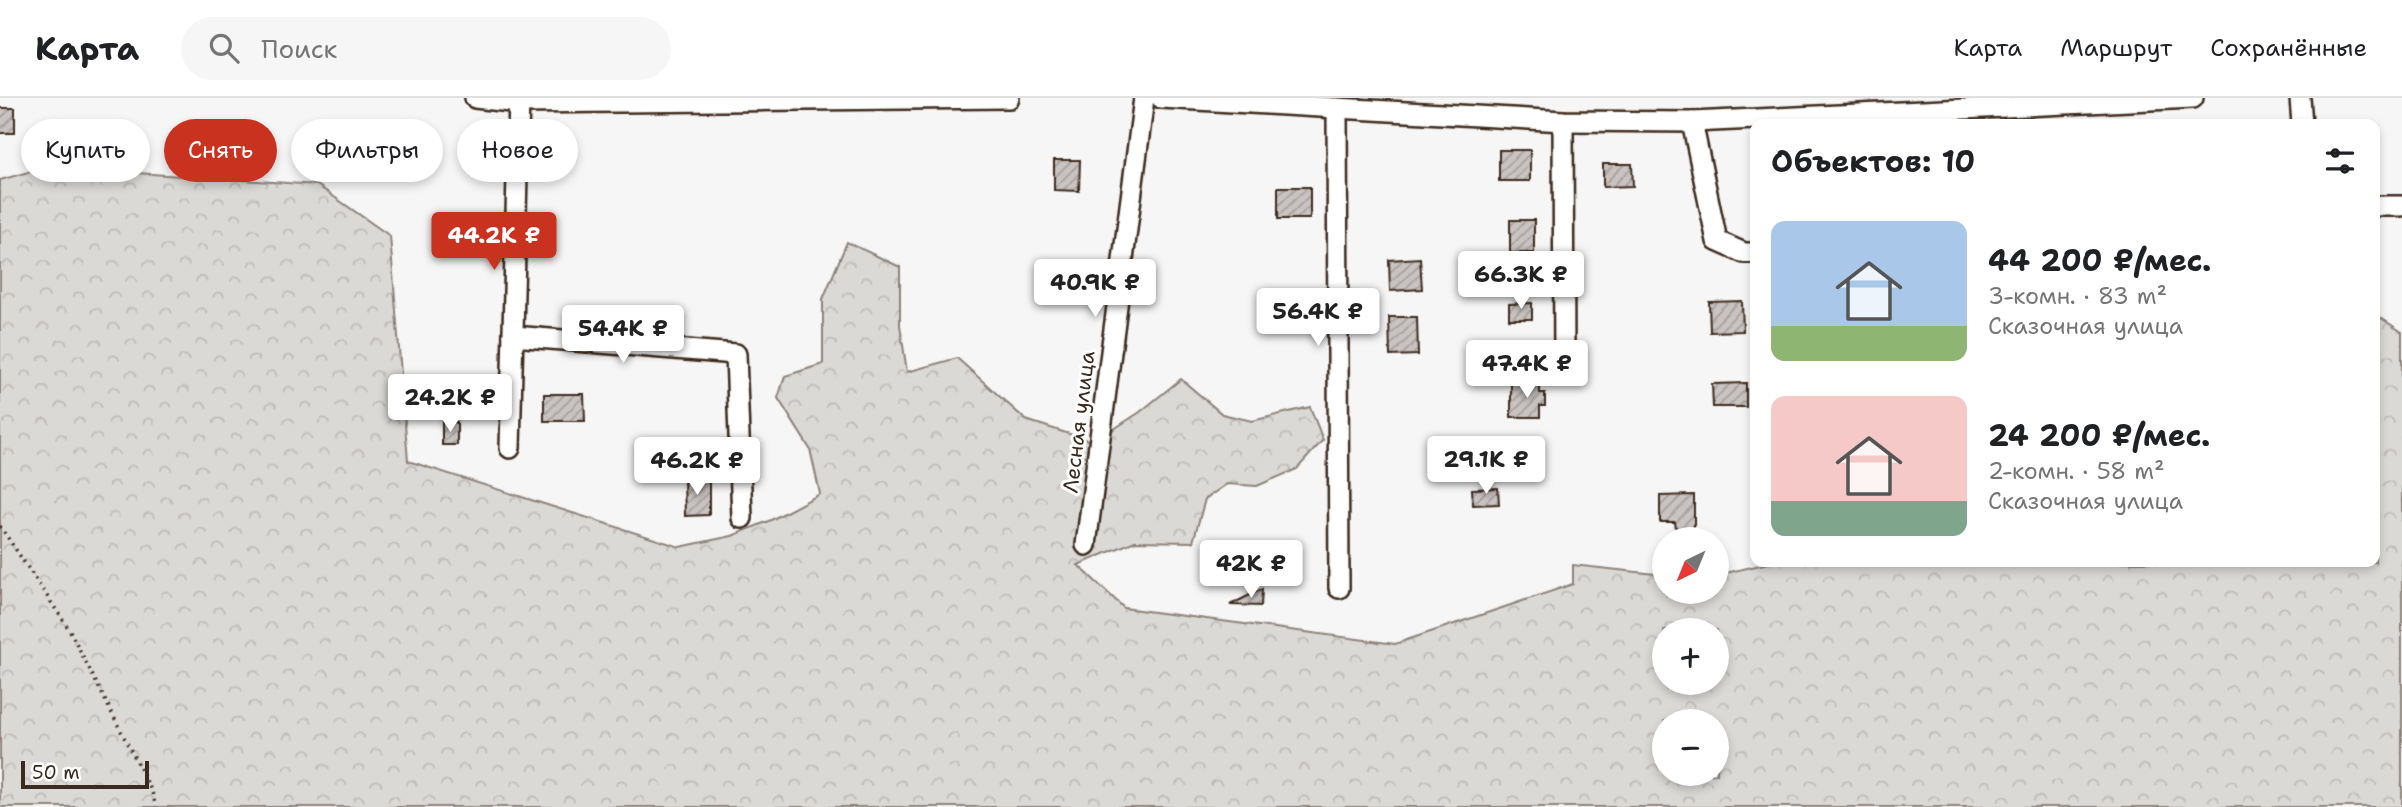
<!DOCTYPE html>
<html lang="ru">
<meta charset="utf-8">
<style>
body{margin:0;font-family:"Shantell Sans",sans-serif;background:#f6f6f6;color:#202124;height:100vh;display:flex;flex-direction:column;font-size:26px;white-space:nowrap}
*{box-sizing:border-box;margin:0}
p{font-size:23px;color:#757577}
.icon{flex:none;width:38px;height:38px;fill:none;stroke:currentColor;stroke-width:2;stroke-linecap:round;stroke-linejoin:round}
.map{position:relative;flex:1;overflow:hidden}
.panel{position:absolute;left:1750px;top:21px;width:630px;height:448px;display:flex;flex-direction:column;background:#fff;border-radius:14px;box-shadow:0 4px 10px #0003}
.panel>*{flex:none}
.guide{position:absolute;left:21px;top:21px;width:665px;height:63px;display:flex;gap:14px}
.needle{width:46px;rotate:223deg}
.fabs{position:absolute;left:1652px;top:429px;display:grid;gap:14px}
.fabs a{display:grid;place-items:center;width:77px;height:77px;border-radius:50%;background:#fff;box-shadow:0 4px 10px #0003;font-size:35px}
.scale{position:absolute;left:21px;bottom:18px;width:128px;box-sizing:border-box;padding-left:7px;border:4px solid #3b2a1e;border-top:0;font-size:19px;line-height:24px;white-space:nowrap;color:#3b2a1e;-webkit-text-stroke:5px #fff;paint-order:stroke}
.price{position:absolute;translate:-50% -60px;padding:0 16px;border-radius:7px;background:#fff;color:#222;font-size:23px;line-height:46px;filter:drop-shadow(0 2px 4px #0008)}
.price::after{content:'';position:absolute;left:50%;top:42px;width:21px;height:16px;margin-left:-10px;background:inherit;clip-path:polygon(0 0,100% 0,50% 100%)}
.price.current{background:#c8321e;color:#fff}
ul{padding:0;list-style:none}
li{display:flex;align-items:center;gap:21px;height:175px;padding:0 21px}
li span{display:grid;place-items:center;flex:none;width:196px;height:140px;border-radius:14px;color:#555}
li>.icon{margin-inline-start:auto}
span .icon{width:84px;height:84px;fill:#fffc;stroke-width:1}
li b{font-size:30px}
h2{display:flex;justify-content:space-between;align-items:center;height:84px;padding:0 21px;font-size:30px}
.tag{padding:0 24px;border-radius:32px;background:#fff;box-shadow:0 4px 10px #0003;font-size:24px;line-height:63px}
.tag.current{background:#c8321e;color:#fff}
header{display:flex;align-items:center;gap:42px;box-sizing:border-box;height:98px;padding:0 35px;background:#fff;border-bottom:2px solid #e0e0e0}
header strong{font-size:33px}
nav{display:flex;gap:38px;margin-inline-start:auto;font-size:24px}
.search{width:490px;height:63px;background:#f6f6f6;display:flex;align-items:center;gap:18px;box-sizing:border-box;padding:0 24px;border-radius:38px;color:#757577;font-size:26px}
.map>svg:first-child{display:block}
.forest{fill:url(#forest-crowns);stroke:#8b827a;stroke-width:2;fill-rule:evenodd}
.building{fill:url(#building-hatch);stroke:#3b2a1e;stroke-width:2}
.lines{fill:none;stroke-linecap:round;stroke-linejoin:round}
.street-casing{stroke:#3b2a1e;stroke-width:24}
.path{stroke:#3b2a1e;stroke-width:3.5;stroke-dasharray:2 5;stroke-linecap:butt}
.street{stroke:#fff;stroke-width:19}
.labels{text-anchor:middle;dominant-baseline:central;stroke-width:6;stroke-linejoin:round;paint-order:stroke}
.street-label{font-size:21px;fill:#3b2a1e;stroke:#fff}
</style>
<header>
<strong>Карта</strong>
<div class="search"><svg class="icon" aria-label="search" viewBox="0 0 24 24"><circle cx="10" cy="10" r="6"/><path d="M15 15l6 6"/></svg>Поиск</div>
<nav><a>Карта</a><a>Маршрут</a><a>Сохранённые</a></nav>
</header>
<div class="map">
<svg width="2402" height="709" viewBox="0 0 2402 709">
<defs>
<pattern id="forest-crowns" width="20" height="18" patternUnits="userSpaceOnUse" patternTransform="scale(1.75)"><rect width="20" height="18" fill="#dbd9d6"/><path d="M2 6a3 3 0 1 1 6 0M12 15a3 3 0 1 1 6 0" fill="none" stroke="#bdbab7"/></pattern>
<pattern id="building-hatch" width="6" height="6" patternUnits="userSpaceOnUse" patternTransform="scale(1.75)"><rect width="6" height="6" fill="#c9c3c1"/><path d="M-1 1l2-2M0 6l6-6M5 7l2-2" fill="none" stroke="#a49f9c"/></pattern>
</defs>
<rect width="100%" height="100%" fill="#f7f6f6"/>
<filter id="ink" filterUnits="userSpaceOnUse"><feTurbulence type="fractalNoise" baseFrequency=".0143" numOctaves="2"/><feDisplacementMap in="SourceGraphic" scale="14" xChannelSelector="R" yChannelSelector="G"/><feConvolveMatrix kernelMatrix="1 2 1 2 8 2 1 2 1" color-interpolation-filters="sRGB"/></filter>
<g filter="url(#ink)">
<path class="forest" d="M46,69L317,87L390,138L408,363L680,449L732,438L771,422L820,396L810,351L778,300L785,278L823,266V201L847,144L900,169V227L907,274L957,260L1026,322L1094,344L1140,314L1181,281L1222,316L1252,323L1310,309L1323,342L1297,371L1257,388L1227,386L1205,401L1193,444L1135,443L1078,467L1124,510L1395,546L1573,486V467L1664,477V494H1717V477L1773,464H2375V216L2402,234V709H0V82ZM1664,532H1717V584H1664ZM1664,623H1717V676H1664Z"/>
<g class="building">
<rect x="0" y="10" width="15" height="25"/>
<path d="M382,42L414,45L413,49L420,50L419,64H412V68L380,65Z"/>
<rect x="1499" y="52" width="31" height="31"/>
<path d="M1054,62H1080L1079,93L1054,92Z"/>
<path d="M1603,66H1632L1633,88L1603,89Z"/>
<rect x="1278" y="89" width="32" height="32"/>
<rect x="1510" y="122" width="24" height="33"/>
<path d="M1420,160L1422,191L1390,193L1389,162Z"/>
<path d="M1742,203L1743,233L1710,234L1709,204Z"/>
<path d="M1532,205V221H1509V206Z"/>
<path d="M1389,219H1417L1418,257L1390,258Z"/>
<path d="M1511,285H1540V295H1545V308H1540V319H1511Z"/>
<path d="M1746,285V309H1713L1712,286Z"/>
<path d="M544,296H584L585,323H544Z"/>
<rect x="442" y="324" width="15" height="23"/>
<path d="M709,380V417L685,418L684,381Z"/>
<path d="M1498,390L1499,406L1473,407L1472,391Z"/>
<path d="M1694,397V430L1676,431L1675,424H1660V398Z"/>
<path d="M1262,491L1261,508L1230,507Z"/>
</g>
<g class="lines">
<g class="street-casing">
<g id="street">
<path d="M475,0L519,5L1009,0"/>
<path d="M1161,0L1563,23L1692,24L2193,0"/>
<path d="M2300,0L2302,26"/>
<path d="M1337,10L1339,490"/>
<path d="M1563,23L1564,264"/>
<path d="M1692,24L1717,143L1744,155H1755"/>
<path d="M2375,108H2402"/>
<path d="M513,238L736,256L742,420"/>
<path d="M510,350L519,0"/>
<path d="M1086,447L1144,0"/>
</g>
</g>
<path class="path" d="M0,428L69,531L152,694L156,709"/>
<use href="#street" class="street"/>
</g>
</g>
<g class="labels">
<g class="street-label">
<text transform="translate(1079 324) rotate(-83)">Лесная улица</text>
</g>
</g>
</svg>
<div class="fabs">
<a><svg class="needle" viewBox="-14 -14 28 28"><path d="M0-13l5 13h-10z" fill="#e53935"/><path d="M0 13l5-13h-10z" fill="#757577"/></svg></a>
<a>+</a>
<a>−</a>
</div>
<div class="scale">50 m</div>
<b class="price current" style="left:494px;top:174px">44.2K ₽</b>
<b class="price" style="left:1521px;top:213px">66.3K ₽</b>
<b class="price" style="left:1095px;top:221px">40.9K ₽</b>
<b class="price" style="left:1318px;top:250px">56.4K ₽</b>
<b class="price" style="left:623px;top:267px">54.4K ₽</b>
<b class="price" style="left:1527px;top:302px">47.4K ₽</b>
<b class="price" style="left:450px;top:336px">24.2K ₽</b>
<b class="price" style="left:1486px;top:398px">29.1K ₽</b>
<b class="price" style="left:697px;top:399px">46.2K ₽</b>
<b class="price" style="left:1251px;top:502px">42K ₽</b>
<div class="guide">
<a class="tag">Купить</a>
<a class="tag current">Снять</a>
<a class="tag">Фильтры</a>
<a class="tag">Новое</a>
</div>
<section class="panel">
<h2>Объектов: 10<svg class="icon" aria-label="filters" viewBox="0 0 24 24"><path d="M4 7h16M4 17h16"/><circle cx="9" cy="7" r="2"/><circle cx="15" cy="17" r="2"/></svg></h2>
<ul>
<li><span style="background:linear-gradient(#a9c7e8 75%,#8fb573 0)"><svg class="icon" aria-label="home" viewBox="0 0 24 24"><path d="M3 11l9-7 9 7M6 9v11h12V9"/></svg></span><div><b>44 200 ₽/мес.</b><p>3-комн. · 83 m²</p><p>Сказочная улица</p></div></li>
<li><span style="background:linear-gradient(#f6c9c9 75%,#7fa58c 0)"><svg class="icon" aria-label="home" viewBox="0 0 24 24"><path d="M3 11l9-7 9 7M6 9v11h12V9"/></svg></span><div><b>24 200 ₽/мес.</b><p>2-комн. · 58 m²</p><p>Сказочная улица</p></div></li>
</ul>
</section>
</div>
